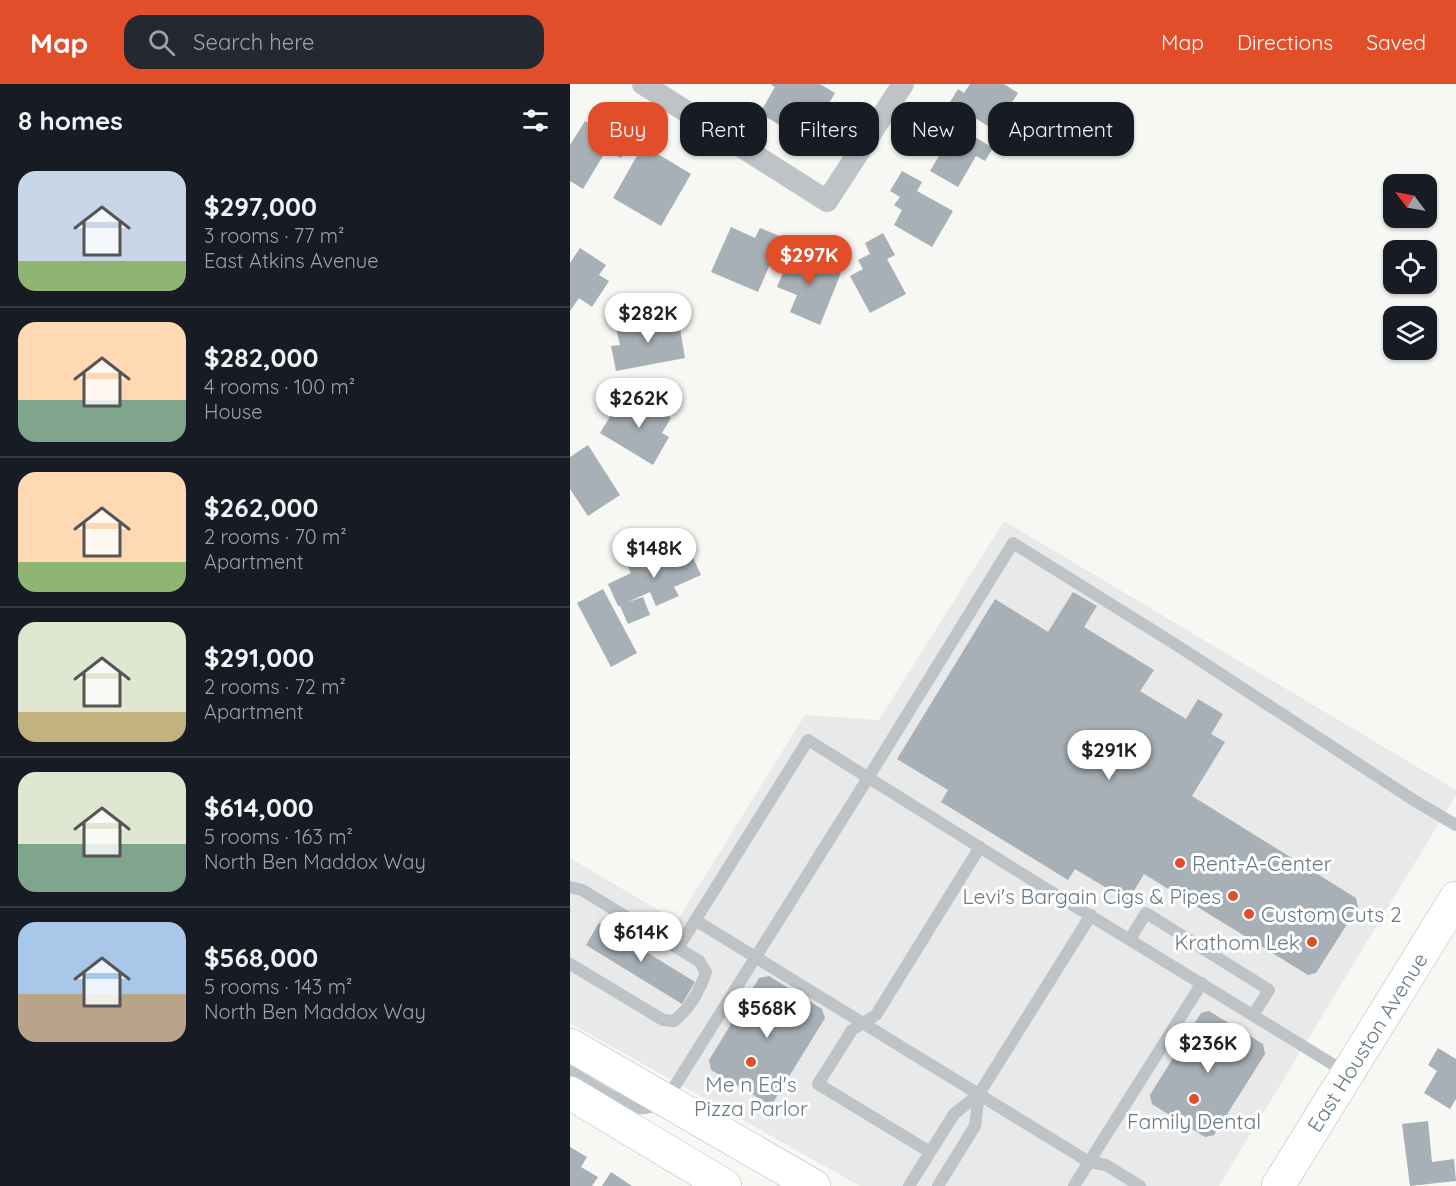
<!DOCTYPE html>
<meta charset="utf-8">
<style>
body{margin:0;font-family:Quicksand,sans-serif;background:#242831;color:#f1f3f6;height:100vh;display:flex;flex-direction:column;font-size:22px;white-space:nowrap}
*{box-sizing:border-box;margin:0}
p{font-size:20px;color:#9ea1a6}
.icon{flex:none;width:33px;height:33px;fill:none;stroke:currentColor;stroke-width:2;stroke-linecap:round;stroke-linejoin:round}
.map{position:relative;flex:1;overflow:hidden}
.panel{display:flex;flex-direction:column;background:#171b24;width:570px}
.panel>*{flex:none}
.hud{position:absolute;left:18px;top:18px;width:570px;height:54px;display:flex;gap:12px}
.needle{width:39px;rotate:302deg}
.tools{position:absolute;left:813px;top:90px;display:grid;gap:12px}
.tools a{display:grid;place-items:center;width:54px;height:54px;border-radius:12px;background:#171b24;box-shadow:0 2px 4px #0004;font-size:30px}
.price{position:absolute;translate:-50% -51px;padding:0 14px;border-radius:21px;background:#fff;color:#222;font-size:20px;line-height:39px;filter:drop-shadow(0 2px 3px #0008)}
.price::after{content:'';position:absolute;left:50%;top:36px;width:18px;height:14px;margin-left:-9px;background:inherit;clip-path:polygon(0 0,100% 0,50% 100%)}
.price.selected{background:#e24d2a;color:#fff}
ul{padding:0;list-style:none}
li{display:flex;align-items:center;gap:18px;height:150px;padding:0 18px}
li+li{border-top:2px solid #363941}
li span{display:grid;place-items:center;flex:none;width:168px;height:120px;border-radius:18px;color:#555}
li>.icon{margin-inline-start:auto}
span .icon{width:72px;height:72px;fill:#fffc;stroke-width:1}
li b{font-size:26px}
h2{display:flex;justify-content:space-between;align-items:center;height:72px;padding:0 18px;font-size:26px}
.tag{padding:0 21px;border-radius:18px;background:#171b24;box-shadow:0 2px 4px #0004;font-size:21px;line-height:54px}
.tag.selected{background:#e24d2a;color:#fff}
header{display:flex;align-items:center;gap:36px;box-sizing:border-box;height:84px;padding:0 30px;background:#e24d2a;color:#fff}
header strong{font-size:28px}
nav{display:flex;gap:33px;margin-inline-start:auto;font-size:21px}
.search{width:420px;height:54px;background:#242831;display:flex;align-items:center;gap:15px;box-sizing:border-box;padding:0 21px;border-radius:18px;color:#9ea1a6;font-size:22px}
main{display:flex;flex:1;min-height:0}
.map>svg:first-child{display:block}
.built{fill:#e8e9e8}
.building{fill:#a7b0b6}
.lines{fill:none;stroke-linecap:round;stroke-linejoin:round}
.secondary-casing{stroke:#b1b7bb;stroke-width:34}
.lane{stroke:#bec3c7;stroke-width:12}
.street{stroke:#bec3c7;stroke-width:22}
.secondary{stroke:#fff;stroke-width:33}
.poi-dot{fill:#e24d2a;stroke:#fff;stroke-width:2}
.labels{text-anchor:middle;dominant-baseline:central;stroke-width:6;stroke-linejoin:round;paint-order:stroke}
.poi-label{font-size:21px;fill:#677985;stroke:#fff;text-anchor:start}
.street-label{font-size:21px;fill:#677985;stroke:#fff}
</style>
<header>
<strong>Map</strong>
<div class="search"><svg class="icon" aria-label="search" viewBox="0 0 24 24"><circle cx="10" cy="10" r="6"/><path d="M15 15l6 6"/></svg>Search here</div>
<nav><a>Map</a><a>Directions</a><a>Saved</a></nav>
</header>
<main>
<section class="panel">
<h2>8 homes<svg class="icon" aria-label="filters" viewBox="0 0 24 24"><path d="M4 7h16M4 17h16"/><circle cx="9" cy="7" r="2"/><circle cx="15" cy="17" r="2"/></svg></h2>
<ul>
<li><span style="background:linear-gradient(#c9d6e8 75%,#8fb573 0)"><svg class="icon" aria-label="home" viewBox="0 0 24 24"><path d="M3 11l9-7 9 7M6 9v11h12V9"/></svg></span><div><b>$297,000</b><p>3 rooms · 77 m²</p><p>East Atkins Avenue</p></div></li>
<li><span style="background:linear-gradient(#ffd9b3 65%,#7fa58c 0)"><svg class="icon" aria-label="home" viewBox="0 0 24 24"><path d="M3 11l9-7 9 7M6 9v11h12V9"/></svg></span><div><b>$282,000</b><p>4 rooms · 100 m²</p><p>House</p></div></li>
<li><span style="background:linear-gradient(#ffd9b3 75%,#8fb573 0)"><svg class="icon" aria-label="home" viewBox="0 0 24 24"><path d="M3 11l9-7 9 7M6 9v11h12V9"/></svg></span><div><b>$262,000</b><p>2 rooms · 70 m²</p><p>Apartment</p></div></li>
<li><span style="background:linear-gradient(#dfe7d0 75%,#c2b280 0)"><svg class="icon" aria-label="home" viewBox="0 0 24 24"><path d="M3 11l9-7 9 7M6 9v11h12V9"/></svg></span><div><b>$291,000</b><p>2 rooms · 72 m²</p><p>Apartment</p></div></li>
<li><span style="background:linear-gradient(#dfe7d0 60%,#7fa58c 0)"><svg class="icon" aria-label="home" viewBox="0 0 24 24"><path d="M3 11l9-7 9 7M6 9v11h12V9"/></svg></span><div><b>$614,000</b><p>5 rooms · 163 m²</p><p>North Ben Maddox Way</p></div></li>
<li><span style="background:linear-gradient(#a9c7e8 60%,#b9a48a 0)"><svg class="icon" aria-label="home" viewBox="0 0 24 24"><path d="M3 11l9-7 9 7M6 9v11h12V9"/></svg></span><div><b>$568,000</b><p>5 rooms · 143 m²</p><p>North Ben Maddox Way</p></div></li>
</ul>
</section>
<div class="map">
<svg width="886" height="1102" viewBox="0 0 886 1102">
<rect width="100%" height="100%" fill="#f7f7f4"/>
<path class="built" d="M434,437L886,706V711L649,1102H290L0,939V774L107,837L235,631L309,636Z"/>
<g class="building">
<path d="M200,0H250L265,9L251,33L242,27L227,52L190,29L205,3Z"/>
<path d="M400,0H434L448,9L424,46L402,32L397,40L375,26L388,5L394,9Z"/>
<path d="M369,31L423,64L415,77L406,72L388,103L360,87L375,62L357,51Z"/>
<path d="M15,37L37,50L43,40L63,52L51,74L37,65L13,105L0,97V61Z"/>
<path d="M73,61L121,90L91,142L43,114Z"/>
<path d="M332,87L352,98L347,107L383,127L362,163L324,141L332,126L324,121L330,113L320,107Z"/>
<path d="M161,143L185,154L190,144L212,153L188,208L141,188Z"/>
<path d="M313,149L325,171L317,175L336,210L300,229L280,192L293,185L288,176L300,170L295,159Z"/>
<path d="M10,164L36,181L29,191L39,197L22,223L9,214L0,227V179Z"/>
<path d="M223,166L249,177L248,179L271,189L250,241L220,228L227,211L207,203Z"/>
<path d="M108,233L115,274L46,287L41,262L50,261L46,244Z"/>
<path d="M63,310L101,334L92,349L99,353L83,381L30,349L44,326L51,330Z"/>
<path d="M18,361L50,411L18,432L0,405V373Z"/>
<path d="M113,452L131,491L104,503L109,512L86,522L80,508L58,518L73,513L80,531L58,540L50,522H48L38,500L61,489L57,481L74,473L73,471Z"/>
<path d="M33,505L67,569L41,583L7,519Z"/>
<path d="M503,508L527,522L514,543L584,586L570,607L616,635L628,615L653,630L641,650L655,658L622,712L786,814L788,823L746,889L738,891L574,790L558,817L505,785L498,796L371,718L378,706L327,675L425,515L478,548Z"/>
<path d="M29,839L125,898L112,920L16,861Z"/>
<path d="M199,892L252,925L255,934L204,1017L197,1019L141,986L139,976L189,894Z"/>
<path d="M639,927L693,960L695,970L644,1051L635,1053L582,1020L580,1011L631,929Z"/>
<path d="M868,964L886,975V1015L880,1025L854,1009L867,987L858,981Z"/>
<path d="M858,1037L862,1078L884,1075L886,1097L840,1102L832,1040Z"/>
<path d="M0,1063L17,1073L11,1083L28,1093L22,1102H0Z"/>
<path d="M41,1088L62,1102H32Z"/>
</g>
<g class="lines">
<g class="secondary-casing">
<g id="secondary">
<path d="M0,961L244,1102"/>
<path d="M0,1009L155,1102"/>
<path d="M708,1102L886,814"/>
</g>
</g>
<g class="lane">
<path d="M0,803L12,806L129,877L136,888C130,906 119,925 104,937L93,936L0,880"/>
<path d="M125,836L519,1078L632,899"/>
<path d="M560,855L576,829L699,906L683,931"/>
<path d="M108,864L238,656L462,796L777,989"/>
<path d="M0,988C17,997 50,1020 69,1024C78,1025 88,1021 96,1016L298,694L443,459L608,562L845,717L886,741"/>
<path d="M360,1068L248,1000L282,946L306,931L410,763"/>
<path d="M339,1102L384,1030L409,1010L521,831"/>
<path d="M368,1102L405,1042L409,1010"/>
<path d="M504,1102L519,1078L536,1081L570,1102"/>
</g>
<path class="street" d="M73,0L257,117L333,0"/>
<use href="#secondary" class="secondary"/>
</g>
<g class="poi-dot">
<circle cx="610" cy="779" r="6"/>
<circle cx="663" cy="812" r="6"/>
<circle cx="679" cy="830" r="6"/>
<circle cx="742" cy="858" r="6"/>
<circle cx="181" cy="978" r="6"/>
<circle cx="624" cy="1015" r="6"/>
</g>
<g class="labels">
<g class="poi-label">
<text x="622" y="779">Rent-A-Center</text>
<text x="651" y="812" text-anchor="end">Levi's Bargain Cigs &amp; Pipes</text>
<text x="691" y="830">Custom Cuts 2</text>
<text x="730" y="858" text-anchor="end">Krathom Lek</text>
<text x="181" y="1000" text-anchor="middle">Me n Ed's<tspan x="181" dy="24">Pizza Parlor</tspan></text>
<text x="624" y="1037" text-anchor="middle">Family Dental</text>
</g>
<g class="street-label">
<text transform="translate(797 958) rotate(-58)">East Houston Avenue</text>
</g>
</g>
</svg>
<div class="tools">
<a><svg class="needle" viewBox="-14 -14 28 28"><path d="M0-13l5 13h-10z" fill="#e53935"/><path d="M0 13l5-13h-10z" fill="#9ea1a6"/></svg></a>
<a><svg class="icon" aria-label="locate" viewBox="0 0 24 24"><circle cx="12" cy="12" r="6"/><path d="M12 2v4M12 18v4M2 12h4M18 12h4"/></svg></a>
<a><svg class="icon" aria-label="layers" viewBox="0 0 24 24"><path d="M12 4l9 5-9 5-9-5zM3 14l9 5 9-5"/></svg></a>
</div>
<b class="price selected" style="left:239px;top:202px">$297K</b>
<b class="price" style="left:78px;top:260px">$282K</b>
<b class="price" style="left:69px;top:345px">$262K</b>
<b class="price" style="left:84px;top:495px">$148K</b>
<b class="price" style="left:539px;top:697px">$291K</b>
<b class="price" style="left:71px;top:879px">$614K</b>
<b class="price" style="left:197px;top:955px">$568K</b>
<b class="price" style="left:638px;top:990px">$236K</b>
<div class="hud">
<a class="tag selected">Buy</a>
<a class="tag">Rent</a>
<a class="tag">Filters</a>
<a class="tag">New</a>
<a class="tag">Apartment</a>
</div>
</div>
</main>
